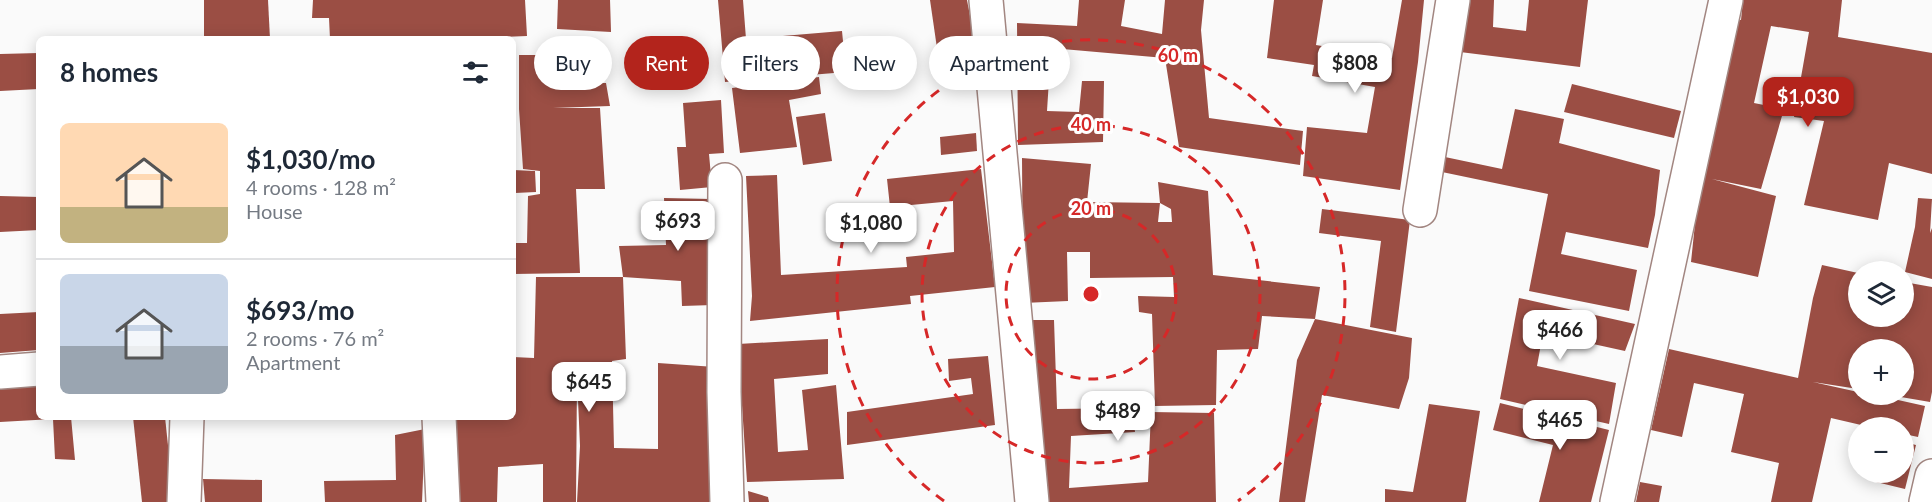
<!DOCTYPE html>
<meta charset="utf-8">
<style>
body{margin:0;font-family:Lato,sans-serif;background:#f6f6f7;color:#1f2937;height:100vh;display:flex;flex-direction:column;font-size:22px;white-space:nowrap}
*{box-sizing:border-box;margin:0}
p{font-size:20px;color:#747a83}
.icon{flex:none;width:33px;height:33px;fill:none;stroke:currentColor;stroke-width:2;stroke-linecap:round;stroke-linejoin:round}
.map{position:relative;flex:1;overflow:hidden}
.sheet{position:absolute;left:36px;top:36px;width:480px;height:384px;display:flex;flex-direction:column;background:#fff;border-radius:9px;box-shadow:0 3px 15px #0003}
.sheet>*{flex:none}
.guide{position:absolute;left:534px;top:36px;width:570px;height:54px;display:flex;gap:12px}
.tools{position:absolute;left:1848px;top:261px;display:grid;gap:12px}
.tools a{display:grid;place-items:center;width:66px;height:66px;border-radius:50%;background:#fff;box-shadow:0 3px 15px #0003;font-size:30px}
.price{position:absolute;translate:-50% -51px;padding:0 14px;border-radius:12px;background:#fff;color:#222;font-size:20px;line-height:39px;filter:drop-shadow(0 2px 3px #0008)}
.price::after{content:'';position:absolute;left:50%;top:36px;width:18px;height:14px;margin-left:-9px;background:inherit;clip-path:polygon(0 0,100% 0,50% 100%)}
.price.current{background:#b3241c;color:#fff}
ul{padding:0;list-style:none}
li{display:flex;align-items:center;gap:18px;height:150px;padding:0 24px}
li+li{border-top:2px solid #e0e1e3}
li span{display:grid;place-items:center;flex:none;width:168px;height:120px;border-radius:9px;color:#555}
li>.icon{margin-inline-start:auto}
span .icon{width:72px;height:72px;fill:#fffc;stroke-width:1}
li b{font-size:26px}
h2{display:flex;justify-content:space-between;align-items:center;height:72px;padding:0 24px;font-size:26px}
.pill{padding:0 21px;border-radius:27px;background:#fff;box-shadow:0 3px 15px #0003;font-size:21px;line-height:54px}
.pill.current{background:#b3241c;color:#fff}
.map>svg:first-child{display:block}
.building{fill:#9b4e44}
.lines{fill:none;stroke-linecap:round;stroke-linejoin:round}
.minor-casing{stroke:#a28681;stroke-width:36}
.minor{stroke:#fff;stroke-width:33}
.ring{fill:none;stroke:#d62828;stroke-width:3;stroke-dasharray:10 8}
.centre{fill:#d62828;stroke:#fff;stroke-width:3}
.ring-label{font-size:18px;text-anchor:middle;font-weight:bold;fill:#d62828;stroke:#fff;stroke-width:6;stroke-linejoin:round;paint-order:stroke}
</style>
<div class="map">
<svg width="1932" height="502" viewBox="0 0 1932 502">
<rect width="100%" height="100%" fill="#fafafa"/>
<g class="building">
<path d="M204,0H268L270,39H204Z"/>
<path d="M313,0H525L527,36L448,39H330L329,18H312Z"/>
<path d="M558,0H610L611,32L557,29Z"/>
<path d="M718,0H743L746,39L842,31L846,72L725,82Z"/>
<path d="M930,0H967L976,47L938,55Z"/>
<path d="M1079,0H1125L1121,26L1162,34L1165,0H1204L1201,30L1209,118L1303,131L1300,165L1179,147L1165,58L1051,48L1047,111L1079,112L1082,81H1104L1103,142L1018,145L1017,23L1077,26Z"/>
<path d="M1274,0H1323L1316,45L1392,58L1402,0H1424L1418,62L1400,190L1303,176L1307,127L1367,133L1375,87L1312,76L1314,65L1267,58Z"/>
<path d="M1458,0H1494L1493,27L1526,31L1529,0H1588L1580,67L1452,51Z"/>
<path d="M1743,0H1842L1838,37L1932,53V174L1889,163L1878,220L1804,205L1824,121L1794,117L1809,32L1771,26L1754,103L1784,109L1761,189L1712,179L1776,196L1758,277L1691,262L1700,176L1735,19L1741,20Z"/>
<path d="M39,53V89L0,91V54Z"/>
<path d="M519,55H545L552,83H606L610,106L553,108H600L605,189H576L580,273L513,274V243H527L528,196L540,194V171L523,169L519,109Z"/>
<path d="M819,77L821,94L789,100L797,147L740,153L732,88Z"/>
<path d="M1572,84L1681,111L1674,138L1564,112Z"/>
<path d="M721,100L724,153L709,154L712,187L680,190L677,147H686L683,103Z"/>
<path d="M1515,109L1564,119L1559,143L1660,170L1655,215L1648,248L1566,232L1561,254L1637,270L1629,311L1529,291L1548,194L1442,172L1445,157L1502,169Z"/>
<path d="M825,113L832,161L803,165L796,117Z"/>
<path d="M976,133L977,151L941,155L940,137Z"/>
<path d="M1022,158L1091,164L1087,202L1160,203L1158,222H1172L1171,209L1160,203L1158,182L1208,191L1213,275L1320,287L1315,319L1262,316L1258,349L1217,350L1216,405L1155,406L1152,314L1139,312L1138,296L1174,297L1173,277L1090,278V252H1067L1068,301L1023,303Z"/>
<path d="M981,169L995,287L910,296L911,304L750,321L752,296L746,176L777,175L781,275L907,267L906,257L954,252L953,201L890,207L887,179Z"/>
<path d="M513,170L535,171L536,192L515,193L516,201H513Z"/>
<path d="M0,196L39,197V230L0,232Z"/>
<path d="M664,198L710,199L713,305L682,306L681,281L623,277L619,246L666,245Z"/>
<path d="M1918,198L1932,199L1930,233L1932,228V279L1905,272L1915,227Z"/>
<path d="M1322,209L1410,220L1396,332L1370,327L1381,241L1319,233Z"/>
<path d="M1822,265L1858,273V316H1904V282L1932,287V392L1930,402L1895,396L1904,394V350H1858V389L1813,382L1858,392V394H1871L1925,406L1918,437L1904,434V428H1874L1831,418L1812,502H1771L1779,463L1731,452L1744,394L1694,383L1682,437L1651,430L1669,349L1798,378L1813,298Z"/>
<path d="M536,277H623L626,359L612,361L614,448L658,449V363L715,367L717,502H577L580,446L577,376L576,502H543V464L498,467L497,502H453L450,417H513V357L534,358Z"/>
<path d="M1519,298L1635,324L1625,351L1543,333L1537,366L1616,383L1609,424L1500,399Z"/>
<path d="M39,312V350L0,353V314Z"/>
<path d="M1315,319L1412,338L1409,378L1399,409L1322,395L1305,502H1279L1297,360Z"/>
<path d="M1028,320H1054L1057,409L1132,408L1135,432L1071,436L1069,488L1148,482L1151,412L1214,413L1216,502H1042Z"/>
<path d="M828,339V374L774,379L778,452L808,450L802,390L836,385L844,479L747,482L738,344Z"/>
<path d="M988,356L995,425L847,445V412L973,394L971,378L949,381L948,359Z"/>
<path d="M39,372V417H71L75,460L55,459L53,419L0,422V374Z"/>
<path d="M1500,403L1609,430L1591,502H1539L1553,445L1493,430Z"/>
<path d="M1429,404L1480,411L1466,502H1385V489L1413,492Z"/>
<path d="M133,417H165L174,502H142Z"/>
<path d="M425,429L422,502H325L324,481L396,480L395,435Z"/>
<path d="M1904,442L1916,445L1905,489L1872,481L1875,472H1904Z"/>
<path d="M203,479L262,480V502H205Z"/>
<path d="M1640,482L1662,486L1659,502H1636Z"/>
<path d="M748,491L768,497L769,502H749Z"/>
</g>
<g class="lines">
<g class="minor-casing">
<g id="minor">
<path d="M986,0L1032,502"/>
<path d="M725,180L724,392L727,502"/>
<path d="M1420,210L1453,0"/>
<path d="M0,372L39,369"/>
<path d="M439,417L443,502"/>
<path d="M184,502L187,417"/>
<path d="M1617,502L1726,0"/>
<path d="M1926,502L1932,476"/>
</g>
</g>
<use href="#minor" class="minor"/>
</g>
<g class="ring">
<circle cx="1091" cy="294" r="85"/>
<circle cx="1091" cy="294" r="169"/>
<path d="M944 501A254 254 0 1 1 1238 501"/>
</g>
<circle cx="1091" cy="294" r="9" class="centre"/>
<g class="ring-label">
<text x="1178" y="62">60 m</text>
<text x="1091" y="131">40 m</text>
<text x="1091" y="215">20 m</text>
</g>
</svg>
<div class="tools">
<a><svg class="icon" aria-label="layers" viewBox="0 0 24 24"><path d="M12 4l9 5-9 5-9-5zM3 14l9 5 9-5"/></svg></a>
<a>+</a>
<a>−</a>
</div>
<b class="price" style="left:1355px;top:94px">$808</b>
<b class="price current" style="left:1808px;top:128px">$1,030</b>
<b class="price" style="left:678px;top:252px">$693</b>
<b class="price" style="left:871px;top:254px">$1,080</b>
<b class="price" style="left:1560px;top:361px">$466</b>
<b class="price" style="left:589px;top:413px">$645</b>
<b class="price" style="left:1118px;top:442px">$489</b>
<b class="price" style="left:1560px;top:451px">$465</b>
<div class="guide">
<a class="pill">Buy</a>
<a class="pill current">Rent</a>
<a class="pill">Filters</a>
<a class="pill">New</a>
<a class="pill">Apartment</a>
</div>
<section class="sheet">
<h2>8 homes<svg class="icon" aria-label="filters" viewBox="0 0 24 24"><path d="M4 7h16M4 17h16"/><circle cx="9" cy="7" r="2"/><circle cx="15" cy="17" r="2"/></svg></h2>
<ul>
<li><span style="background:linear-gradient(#ffd9b3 70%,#c2b280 0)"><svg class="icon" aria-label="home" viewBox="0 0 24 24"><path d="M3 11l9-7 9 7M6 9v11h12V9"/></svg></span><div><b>$1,030/mo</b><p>4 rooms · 128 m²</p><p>House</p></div></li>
<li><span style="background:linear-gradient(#c9d6e8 60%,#9aa5b1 0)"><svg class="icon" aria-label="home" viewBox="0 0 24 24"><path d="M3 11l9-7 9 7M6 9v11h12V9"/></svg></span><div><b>$693/mo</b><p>2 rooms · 76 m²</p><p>Apartment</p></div></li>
</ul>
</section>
</div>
